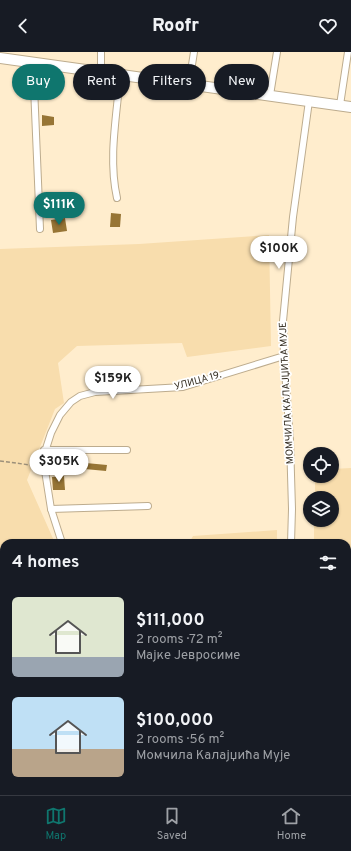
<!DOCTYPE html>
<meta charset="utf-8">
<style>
body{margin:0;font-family:Overpass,sans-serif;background:#20242c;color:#f1f3f6;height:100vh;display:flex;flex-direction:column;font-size:15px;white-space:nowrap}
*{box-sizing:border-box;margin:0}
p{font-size:13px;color:#9ea1a6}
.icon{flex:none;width:22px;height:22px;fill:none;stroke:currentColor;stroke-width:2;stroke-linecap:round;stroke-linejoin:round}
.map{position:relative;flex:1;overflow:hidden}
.sheet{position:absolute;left:0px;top:487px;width:351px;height:256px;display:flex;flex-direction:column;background:#171b24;border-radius:12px 12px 0 0;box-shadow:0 1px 3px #0004}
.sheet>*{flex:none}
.top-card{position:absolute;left:12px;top:12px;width:327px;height:36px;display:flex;gap:8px}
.controls{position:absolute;left:303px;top:395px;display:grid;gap:8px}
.controls a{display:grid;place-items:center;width:36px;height:36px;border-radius:50%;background:#171b24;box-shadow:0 1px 3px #0004;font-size:20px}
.price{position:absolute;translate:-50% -34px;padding:0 9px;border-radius:14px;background:#fff;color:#222;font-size:13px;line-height:26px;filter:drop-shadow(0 1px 2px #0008)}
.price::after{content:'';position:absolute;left:50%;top:24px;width:12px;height:9px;margin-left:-6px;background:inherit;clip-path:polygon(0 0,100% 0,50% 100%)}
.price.current{background:#0f766e;color:#fff}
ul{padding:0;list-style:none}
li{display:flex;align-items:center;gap:12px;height:100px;padding:0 12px}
li span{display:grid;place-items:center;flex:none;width:112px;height:80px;border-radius:6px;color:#555}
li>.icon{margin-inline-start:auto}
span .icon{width:48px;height:48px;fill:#fffc;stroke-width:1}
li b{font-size:17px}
h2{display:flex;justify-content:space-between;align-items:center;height:48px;padding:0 12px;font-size:17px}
.pill{padding:0 14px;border-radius:18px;background:#171b24;box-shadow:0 1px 3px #0004;font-size:14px;line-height:36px}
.pill.current{background:#0f766e;color:#fff}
header{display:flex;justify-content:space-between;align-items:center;height:52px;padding:0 12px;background:#171b24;font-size:18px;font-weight:800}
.menu{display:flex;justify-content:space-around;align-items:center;height:56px;border-top:1px solid #363941;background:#171b24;font-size:11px;color:#9ea1a6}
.menu a{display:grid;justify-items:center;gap:2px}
.menu .current{color:#0f766e}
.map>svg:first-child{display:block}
.green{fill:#f8ddad}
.building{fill:#977535}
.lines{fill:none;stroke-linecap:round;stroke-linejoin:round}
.street-casing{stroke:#bdac8e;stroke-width:8}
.primary-casing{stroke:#bdac8e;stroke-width:12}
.path{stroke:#9d907a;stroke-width:1.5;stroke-dasharray:4 2;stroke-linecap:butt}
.street{stroke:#fff;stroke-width:6}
.primary{stroke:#fff;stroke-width:10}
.labels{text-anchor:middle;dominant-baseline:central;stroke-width:3.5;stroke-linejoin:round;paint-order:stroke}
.street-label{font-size:10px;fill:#373024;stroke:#fff}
</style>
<header><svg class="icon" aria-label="back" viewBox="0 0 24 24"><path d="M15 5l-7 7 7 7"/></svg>Roofr<svg class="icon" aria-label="heart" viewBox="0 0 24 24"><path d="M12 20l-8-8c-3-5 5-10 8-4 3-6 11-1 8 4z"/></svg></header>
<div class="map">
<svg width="351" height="743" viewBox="0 0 351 743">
<rect width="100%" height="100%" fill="#ffedcd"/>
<g class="green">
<path d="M269,183L271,294L187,305L182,291L77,294L58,311L64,351L55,357L27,428L55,491H4V734L0,736V197L139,192Z"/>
<path d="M351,416V647H347V491H314V468H332V446H315V424H332V417Z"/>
<path d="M277,478V491H189L193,484Z"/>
</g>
<g class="building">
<path d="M52,35L53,46H41V36Z"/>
<path d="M42,63L54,65V73L42,74Z"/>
<path d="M111,161L121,162L120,175H110Z"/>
<path d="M65,166L67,179L53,181L51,168Z"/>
<path d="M75,402L87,403L86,411L107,413L106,419L74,416Z"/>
<path d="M64,424L65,438H53L52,425Z"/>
</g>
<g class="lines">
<g class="street-casing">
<g id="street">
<path d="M33,11L40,177"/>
<path d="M101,20V0"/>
<path d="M189,32L194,0"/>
<path d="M270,43L277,0"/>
<path d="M340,53L348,0"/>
<path d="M117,146C108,106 117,63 120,23"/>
<path d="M44,398H127"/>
<path d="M51,457L148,454"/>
<path d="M62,491L51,457L43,406L51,381L60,363L71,350L80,344L95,340L183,335L284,304"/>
<path d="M291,491L292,457L290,388L284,304L283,269L293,165L309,49"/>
<path d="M347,683H351"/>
<path d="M291,739V743"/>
</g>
</g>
<g class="primary-casing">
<path id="primary" d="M0,6L351,55"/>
</g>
<g class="path">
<path d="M0,409L38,414"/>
<path d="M130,739V743"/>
<path d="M23,743L36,739"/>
</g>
<use href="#street" class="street"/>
<use href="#primary" class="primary"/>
</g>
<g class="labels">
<g class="street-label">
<text transform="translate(198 329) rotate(-15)">УЛИЦА 19.</text>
<text transform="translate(287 341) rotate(-93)">МОМЧИЛА КАЛАЈЏИЋА МУЈЕ</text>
</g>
</g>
</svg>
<div class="controls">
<a><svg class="icon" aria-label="locate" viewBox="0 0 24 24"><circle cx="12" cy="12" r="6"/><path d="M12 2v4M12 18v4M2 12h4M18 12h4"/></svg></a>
<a><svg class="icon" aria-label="layers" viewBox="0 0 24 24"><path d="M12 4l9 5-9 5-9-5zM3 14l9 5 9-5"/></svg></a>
</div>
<b class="price current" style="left:59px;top:174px">$111K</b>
<b class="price" style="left:279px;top:218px">$100K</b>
<b class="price" style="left:113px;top:348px">$159K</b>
<b class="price" style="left:59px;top:431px">$305K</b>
<div class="top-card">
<a class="pill current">Buy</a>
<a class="pill">Rent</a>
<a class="pill">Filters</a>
<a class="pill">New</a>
</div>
<section class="sheet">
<h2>4 homes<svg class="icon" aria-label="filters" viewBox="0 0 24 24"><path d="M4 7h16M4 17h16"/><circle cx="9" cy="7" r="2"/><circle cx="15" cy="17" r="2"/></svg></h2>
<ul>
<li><span style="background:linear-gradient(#dfe7d0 75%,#9aa5b1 0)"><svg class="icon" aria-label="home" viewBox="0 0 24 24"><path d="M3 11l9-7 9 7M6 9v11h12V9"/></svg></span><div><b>$111,000</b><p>2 rooms · 72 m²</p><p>Мајке Јевросиме</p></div></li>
<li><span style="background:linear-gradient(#bfe0f5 65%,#b9a48a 0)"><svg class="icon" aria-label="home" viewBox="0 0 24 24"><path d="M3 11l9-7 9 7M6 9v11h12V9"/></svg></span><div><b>$100,000</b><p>2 rooms · 56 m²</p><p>Момчила Калајџића Мује</p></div></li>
</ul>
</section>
</div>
<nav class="menu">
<a class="current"><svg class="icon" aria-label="map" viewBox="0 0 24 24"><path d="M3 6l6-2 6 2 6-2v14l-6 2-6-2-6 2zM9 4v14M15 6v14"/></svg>Map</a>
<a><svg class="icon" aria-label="saved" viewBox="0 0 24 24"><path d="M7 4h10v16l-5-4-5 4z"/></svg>Saved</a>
<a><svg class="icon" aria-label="home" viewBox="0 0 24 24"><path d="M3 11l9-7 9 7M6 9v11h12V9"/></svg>Home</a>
</nav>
